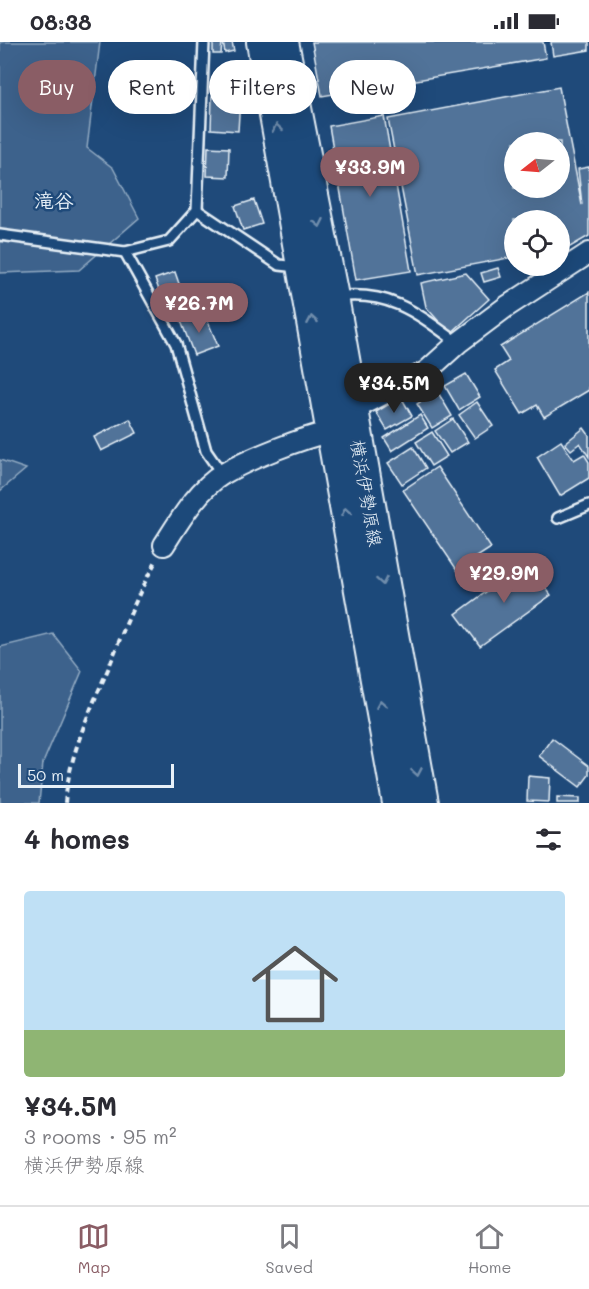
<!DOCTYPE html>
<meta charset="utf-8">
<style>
body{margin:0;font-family:Mali,"Klee One",sans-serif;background:#f2f2f3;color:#2b2b33;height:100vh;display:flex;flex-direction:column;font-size:22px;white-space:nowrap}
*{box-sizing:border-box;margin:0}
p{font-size:20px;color:#7c7c81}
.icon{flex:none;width:33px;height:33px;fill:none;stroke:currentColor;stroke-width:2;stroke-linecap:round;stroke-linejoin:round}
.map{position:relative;height:761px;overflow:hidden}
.drawer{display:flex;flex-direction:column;background:#fff;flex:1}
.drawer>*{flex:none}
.guide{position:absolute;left:18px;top:18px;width:554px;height:54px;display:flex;gap:12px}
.needle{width:39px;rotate:253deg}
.fabs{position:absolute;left:504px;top:90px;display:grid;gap:12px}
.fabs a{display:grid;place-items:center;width:66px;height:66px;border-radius:50%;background:#fff;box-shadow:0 6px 24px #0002;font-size:30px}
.scale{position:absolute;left:18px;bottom:15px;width:156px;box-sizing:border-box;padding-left:6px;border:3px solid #e8f1f8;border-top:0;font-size:16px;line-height:21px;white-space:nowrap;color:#e8f1f8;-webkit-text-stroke:4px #1f4a7a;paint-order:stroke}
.price{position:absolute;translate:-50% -51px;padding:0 14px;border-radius:21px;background:#8a5d65;color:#fff;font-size:20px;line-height:39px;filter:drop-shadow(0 2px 3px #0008)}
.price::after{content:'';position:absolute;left:50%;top:36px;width:18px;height:14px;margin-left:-9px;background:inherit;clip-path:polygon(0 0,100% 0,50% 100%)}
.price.on{background:#222;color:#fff}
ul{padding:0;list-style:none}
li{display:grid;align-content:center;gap:12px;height:318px;padding:0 24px}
li span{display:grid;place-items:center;height:186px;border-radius:6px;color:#555}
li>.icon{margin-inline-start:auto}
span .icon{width:108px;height:108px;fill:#fffc;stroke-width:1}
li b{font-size:26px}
h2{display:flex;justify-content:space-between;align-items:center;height:72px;padding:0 24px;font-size:26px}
.tag{padding:0 21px;border-radius:27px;background:#fff;box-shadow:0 6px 24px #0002;font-size:21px;line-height:54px}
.tag.on{background:#8a5d65;color:#fff}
.status{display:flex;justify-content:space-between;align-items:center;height:42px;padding:0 30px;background:#fff;direction:ltr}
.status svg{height:16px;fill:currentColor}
.dock{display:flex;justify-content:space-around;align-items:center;height:84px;border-top:2px solid #e1e1e2;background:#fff;font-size:16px;color:#7c7c81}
.dock a{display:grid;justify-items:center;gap:3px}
.dock .on{color:#8a5d65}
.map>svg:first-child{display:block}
.green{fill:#3c628c;stroke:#92aac2;stroke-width:1.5}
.building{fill:#517399;stroke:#e8f1f8;stroke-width:1.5;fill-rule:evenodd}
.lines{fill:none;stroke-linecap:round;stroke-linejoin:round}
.service-casing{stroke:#e8f1f8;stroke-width:14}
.minor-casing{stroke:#e8f1f8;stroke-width:24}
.primary-casing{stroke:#e8f1f8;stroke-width:34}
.path{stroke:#e8f1f8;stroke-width:4;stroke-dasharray:6 4.5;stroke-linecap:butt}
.service{stroke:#1f4a7a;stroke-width:9}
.minor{stroke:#1f4a7a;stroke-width:20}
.primary{stroke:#1f4a7a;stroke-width:30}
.oneway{stroke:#6f8dac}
.labels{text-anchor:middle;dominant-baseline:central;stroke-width:5;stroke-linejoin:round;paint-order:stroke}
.street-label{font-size:18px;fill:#e8f1f8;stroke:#1f4a7a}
.neighbourhood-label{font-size:20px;font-weight:bold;fill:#e8f1f8;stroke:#1f4a7a}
</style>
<div class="status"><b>08:38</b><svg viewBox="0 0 49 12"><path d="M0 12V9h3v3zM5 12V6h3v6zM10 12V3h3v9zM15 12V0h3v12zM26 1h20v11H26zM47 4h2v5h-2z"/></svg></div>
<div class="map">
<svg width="589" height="761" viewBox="0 0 589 761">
<rect width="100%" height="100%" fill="#1f4a7a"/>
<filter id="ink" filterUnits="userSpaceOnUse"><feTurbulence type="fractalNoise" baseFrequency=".0167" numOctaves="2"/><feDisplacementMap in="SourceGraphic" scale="12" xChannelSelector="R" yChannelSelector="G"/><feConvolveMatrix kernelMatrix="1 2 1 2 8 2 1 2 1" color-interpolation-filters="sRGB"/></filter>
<g filter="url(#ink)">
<g class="green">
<path d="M0,0H100L87,106L113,126L139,176L79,228L0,231Z"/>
<path d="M0,418L26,427L0,449Z"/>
<path d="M53,592L82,629L43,721L39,761H0V605Z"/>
</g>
<g class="building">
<path d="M213,0H222L221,12H213Z"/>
<path d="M223,0H232L234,9L225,11Z"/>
<path d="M312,0H543L546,16L322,54Z"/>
<path d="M551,0H589V8L553,14Z"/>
<path d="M559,45L582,163L578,127L589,125V194L570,205L560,206V178H514V215L418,233L388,77ZM514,100H560V146H514Z"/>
<path d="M212,54L240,56L238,89L211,87Z"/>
<path d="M384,74L411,229L356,238L329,84Z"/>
<path d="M208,105L229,106L228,135L207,134Z"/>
<path d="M254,158L262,182L243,188L235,164Z"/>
<path d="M498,226L501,235L484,240L481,231Z"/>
<path d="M175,230L185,259L165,265L155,237Z"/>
<path d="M466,231L489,257L450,292L426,265L421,241Z"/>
<path d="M589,250V348L544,375L537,363L522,372L495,328L509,319L500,305Z"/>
<path d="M204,270L218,304L194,313L181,279Z"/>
<path d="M466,332L480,355L459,368L445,344Z"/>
<path d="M437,349L452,374L432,386L417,362Z"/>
<path d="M401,355L412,374L387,388L376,370Z"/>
<path d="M477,360L493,384L475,396L459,373Z"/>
<path d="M420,373L428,386L392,409L384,396Z"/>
<path d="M130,377L137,391L101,409L94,395Z"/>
<path d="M453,377L468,400L450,411L435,389Z"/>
<path d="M584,386L589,393V415L580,401L571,408L565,401Z"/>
<path d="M432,390L447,414L431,424L416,400Z"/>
<path d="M561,399L574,418L584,412L589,420V436L560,454L537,415Z"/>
<path d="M413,405L426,426L402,442L388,421Z"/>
<path d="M437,425L491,506L457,528L403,448Z"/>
<path d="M527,520L551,553L480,604L456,572Z"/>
<path d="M552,696L589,724V733L580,745L539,714Z"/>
<path d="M528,734L550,736L549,760L527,759Z"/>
<path d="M557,755L580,756V761H557Z"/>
</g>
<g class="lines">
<g class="service-casing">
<g id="service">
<path d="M197,168L279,223L297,225"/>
<path d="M0,193L125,210L169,199L197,168L204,0"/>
<path d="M125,210L176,302L206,409L222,432"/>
<path d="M336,255C390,248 417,271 458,301"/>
<path d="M558,476L589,463"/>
</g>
</g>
<g class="minor-casing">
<g id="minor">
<path d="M353,368L427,329L458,301L506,265L589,211"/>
<path d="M164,503C180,478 198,447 223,432C250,416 302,396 332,389"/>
</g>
</g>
<g class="primary-casing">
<g id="primary">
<path d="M262,0L398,761"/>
<path d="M283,0L333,255L423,761"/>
</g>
</g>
<path class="path" d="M65,761C69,713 90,668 109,625C123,589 137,553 156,519"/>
<use href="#service" class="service"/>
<use href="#minor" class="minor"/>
<use href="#primary" class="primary"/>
</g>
<defs><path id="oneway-chevron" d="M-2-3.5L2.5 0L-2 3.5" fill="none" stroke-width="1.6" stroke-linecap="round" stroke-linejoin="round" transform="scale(1.5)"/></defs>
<g class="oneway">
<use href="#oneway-chevron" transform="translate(277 86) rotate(-100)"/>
<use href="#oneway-chevron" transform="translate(319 181) rotate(79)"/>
<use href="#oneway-chevron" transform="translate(312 278) rotate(-100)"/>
<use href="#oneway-chevron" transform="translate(346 470) rotate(-100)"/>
<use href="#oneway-chevron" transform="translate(382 539) rotate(80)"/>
<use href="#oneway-chevron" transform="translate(381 662) rotate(-100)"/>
<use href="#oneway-chevron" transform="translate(417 730) rotate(80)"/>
</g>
</g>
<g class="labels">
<g class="street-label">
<text transform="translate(367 451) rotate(80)">横浜伊勢原線</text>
</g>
<g class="neighbourhood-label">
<text x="54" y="158">滝谷</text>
</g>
</g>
</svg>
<div class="fabs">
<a><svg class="needle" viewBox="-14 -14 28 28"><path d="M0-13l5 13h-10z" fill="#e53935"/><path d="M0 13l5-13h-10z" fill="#7c7c81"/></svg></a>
<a><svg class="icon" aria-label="locate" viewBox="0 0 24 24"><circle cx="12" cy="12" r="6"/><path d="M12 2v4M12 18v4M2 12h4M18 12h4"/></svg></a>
</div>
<div class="scale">50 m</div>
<b class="price" style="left:370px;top:156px">¥33.9M</b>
<b class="price" style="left:199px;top:292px">¥26.7M</b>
<b class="price on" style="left:394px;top:372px">¥34.5M</b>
<b class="price" style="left:504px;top:562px">¥29.9M</b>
<div class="guide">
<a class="tag on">Buy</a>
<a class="tag">Rent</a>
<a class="tag">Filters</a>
<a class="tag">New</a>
</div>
</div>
<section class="drawer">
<h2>4 homes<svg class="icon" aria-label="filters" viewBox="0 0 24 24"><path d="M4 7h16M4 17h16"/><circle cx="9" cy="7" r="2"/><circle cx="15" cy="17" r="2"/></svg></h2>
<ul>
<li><span style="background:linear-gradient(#bfe0f5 75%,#8fb573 0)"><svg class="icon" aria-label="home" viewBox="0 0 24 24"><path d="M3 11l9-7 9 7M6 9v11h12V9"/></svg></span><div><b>¥34.5M</b><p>3 rooms · 95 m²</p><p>横浜伊勢原線</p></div></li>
</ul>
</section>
<nav class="dock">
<a class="on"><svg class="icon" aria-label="map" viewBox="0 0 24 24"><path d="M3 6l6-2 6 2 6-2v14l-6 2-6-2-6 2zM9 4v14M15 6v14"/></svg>Map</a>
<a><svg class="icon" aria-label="saved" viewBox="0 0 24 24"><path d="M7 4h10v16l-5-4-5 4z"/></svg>Saved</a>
<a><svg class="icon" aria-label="home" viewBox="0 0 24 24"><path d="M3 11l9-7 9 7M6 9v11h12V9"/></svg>Home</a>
</nav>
